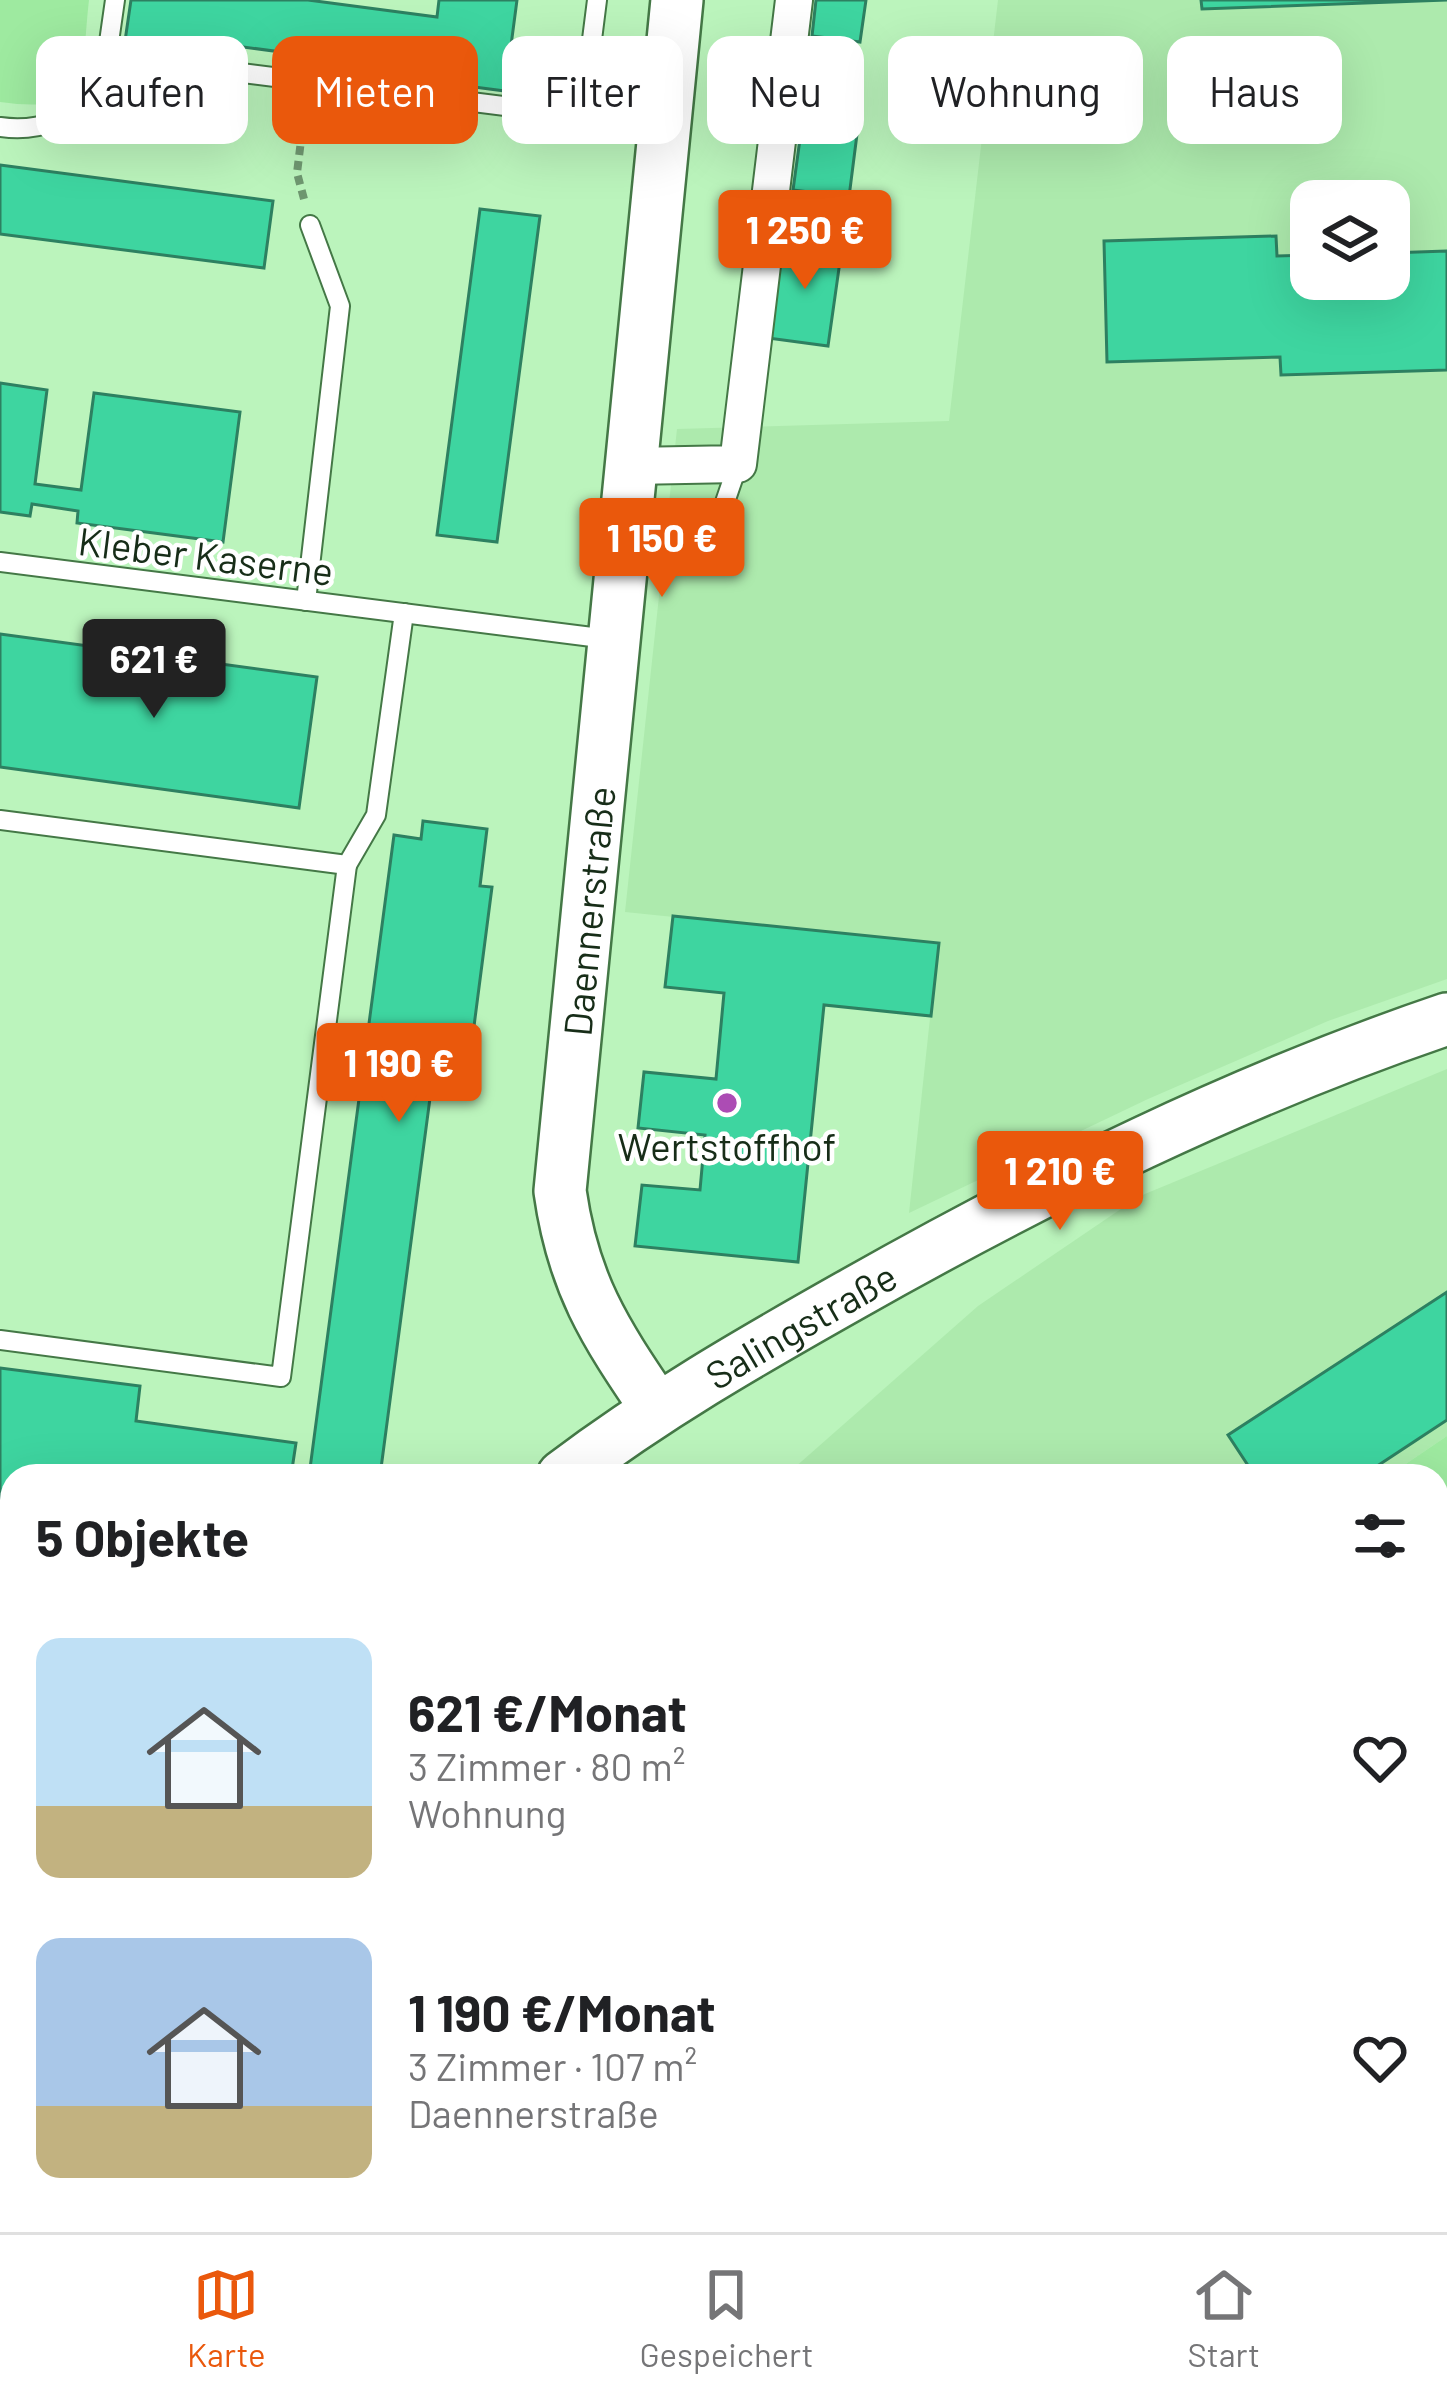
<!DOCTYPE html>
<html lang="de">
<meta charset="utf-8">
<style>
body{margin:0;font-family:Barlow,sans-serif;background:#f2f2f2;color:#202124;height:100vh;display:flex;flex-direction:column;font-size:45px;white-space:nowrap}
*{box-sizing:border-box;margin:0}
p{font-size:39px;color:#757577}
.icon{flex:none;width:66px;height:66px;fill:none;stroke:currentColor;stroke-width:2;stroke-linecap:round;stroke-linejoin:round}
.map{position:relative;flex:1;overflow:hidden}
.sheet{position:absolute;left:0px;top:1464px;width:1449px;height:768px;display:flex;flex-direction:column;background:#fff;border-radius:36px 36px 0 0;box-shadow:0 12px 48px #0002}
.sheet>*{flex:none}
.top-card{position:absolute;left:36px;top:36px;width:1377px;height:108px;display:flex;gap:24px}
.fabs{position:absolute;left:1290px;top:180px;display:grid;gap:24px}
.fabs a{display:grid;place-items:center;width:120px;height:120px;border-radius:24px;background:#fff;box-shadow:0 12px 48px #0002;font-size:60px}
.price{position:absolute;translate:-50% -102px;padding:0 27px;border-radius:12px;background:#ea580c;color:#fff;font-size:39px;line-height:78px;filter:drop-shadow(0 3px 6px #0008)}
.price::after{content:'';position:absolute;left:50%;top:72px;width:36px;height:27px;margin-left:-18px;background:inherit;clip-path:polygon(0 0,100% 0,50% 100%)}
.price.active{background:#222;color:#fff}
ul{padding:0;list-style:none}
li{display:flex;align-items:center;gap:36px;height:300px;padding:0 36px}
li span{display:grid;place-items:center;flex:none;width:336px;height:240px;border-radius:24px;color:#555}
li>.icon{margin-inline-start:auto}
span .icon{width:144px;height:144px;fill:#fffc;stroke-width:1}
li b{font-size:51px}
h2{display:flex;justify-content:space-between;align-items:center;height:144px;padding:0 36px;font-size:51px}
.tag{padding:0 42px;border-radius:24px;background:#fff;box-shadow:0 12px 48px #0002;font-size:42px;line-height:108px}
.tag.active{background:#ea580c;color:#fff}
.dock{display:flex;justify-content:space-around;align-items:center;height:168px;border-top:3px solid #e0e0e0;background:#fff;font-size:33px;color:#757577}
.dock a{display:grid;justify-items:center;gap:6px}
.dock .active{color:#ea580c}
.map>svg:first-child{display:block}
.built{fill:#adeaad;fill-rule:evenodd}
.green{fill:#9eeaa0}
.building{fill:#3ed5a0;stroke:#2d8061;stroke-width:3}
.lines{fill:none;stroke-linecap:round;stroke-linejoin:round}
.lane-casing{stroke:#447846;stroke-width:22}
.street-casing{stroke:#447846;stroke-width:40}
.secondary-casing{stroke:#447846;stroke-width:56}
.path{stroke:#6f9770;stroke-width:8;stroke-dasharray:9 6;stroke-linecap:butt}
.lane{stroke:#fff;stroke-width:18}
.street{stroke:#fff;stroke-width:36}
.secondary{stroke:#fff;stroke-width:51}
.poi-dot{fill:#ac4cb4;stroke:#fff;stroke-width:4.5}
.labels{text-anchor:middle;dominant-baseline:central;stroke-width:9;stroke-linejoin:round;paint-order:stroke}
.street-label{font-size:39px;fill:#172d18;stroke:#fff}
.poi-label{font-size:39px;fill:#172d18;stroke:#fff}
</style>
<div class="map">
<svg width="1447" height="2232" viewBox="0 0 1447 2232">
<rect width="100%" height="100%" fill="#bbf4bc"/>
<g class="built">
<path d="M998,0H1447V979L1328,1021L1148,1099L909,1213L938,944L625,912L677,429L949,421ZM1311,201H1389V279H1311Z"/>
<path d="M1447,1069V1436L1388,1476H785L978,1306L1140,1196Z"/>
</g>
<g class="green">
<path d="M0,0H89C80,77 94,115 0,102Z"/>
<path d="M1447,1436V2232H506L520,2220H1437V1476H1388Z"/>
<path d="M18,2220H438L464,2232H10Z"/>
</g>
<g class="building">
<path d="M131,0H308L437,17L439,0H517L505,91L428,81L430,72L199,41L198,51L125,41Z"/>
<path d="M816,0H866L860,42L812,36Z"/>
<path d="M1201,0H1447L1202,9Z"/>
<path d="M807,88L862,95L849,197L793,190Z"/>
<path d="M0,165L273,201L264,268L0,234Z"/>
<path d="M480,209L540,216L497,542L437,535Z"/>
<path d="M1276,236L1277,256L1311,255V279H1389V253L1447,251V370L1281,375L1280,357L1107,362L1104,241Z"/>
<path d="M782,239L842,247L828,346L768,338Z"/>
<path d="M0,383L47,390L35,484L81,490L94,393L240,412L223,542L77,523L78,511L32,504L30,516L0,512Z"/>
<path d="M0,634L317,677L299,808L0,767Z"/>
<path d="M423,821L487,829L480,886L492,887L466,1088L432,1083L380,1476H309L394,835L421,839Z"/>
<path d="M673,916L939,943L931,1016L824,1005L798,1262L635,1246L642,1185L700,1190L705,1135L638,1128L644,1072L716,1079L724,993L665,987Z"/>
<path d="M1447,1292V1420L1362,1476H1255L1228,1435Z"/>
<path d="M0,1368L140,1386L136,1421L296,1443L291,1476H12V1512L0,1510Z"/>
<path d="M0,1829L12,1845V1913L0,1922Z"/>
</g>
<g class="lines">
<g class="lane-casing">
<g id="lane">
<path d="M107,56L536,110L559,105L587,79L597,0"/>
<path d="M0,127C42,133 70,118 102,91L115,0"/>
<path d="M723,508L738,464"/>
<path d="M0,562L608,639"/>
<path d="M306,601L340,306L310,225"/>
<path d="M0,820L347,865L376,815L404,613"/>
<path d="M0,1340L281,1377L347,865"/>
<path d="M0,1909L12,1899"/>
<path d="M0,1991L12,1984"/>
</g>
</g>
<g class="street-casing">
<path id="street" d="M632,466L738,464L794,0"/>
</g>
<g class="secondary-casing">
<g id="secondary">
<path id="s1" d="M655,1406C604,1331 573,1283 560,1191L677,0"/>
<path id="s2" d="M563,1476C656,1406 748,1353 849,1296C1040,1188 1240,1089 1447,1019"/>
<path d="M149,2220L152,2232"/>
</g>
</g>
<g class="path">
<path d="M304,199L297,173L305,108"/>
<path d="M1437,1637L1447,1630"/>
<path d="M1437,2092L1447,2089"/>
<path d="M942,2220V2232"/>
<path d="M1024,2232L1060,2220"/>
</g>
<use href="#lane" class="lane"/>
<use href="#street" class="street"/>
<use href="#secondary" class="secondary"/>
</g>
<circle class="poi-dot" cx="727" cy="1103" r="12"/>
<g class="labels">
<g class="street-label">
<text transform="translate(206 555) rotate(7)">Kleber Kaserne</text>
<text stroke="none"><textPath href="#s1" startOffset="519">Daennerstraße</textPath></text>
<text stroke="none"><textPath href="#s2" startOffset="282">Salingstraße</textPath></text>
</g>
<g class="poi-label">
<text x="727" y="1145">Wertstoffhof</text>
</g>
</g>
</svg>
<div class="fabs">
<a><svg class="icon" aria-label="layers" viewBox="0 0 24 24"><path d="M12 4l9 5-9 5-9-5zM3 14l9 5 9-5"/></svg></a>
</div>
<b class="price" style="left:805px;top:292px">1 250 €</b>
<b class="price" style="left:662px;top:600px">1 150 €</b>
<b class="price active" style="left:154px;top:721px">621 €</b>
<b class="price" style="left:399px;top:1125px">1 190 €</b>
<b class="price" style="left:1060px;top:1233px">1 210 €</b>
<div class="top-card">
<a class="tag">Kaufen</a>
<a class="tag active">Mieten</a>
<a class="tag">Filter</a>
<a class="tag">Neu</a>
<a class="tag">Wohnung</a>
<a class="tag">Haus</a>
</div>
<section class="sheet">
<h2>5 Objekte<svg class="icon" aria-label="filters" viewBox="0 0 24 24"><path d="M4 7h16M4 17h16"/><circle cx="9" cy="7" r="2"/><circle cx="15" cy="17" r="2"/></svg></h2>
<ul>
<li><span style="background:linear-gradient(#bfe0f5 70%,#c2b280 0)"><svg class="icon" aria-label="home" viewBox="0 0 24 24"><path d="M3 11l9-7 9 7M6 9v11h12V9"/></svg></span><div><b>621 €/Monat</b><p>3 Zimmer · 80 m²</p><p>Wohnung</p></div><svg class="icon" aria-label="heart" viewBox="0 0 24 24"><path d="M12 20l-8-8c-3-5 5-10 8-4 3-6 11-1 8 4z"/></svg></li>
<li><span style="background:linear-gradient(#a9c7e8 70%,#c2b280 0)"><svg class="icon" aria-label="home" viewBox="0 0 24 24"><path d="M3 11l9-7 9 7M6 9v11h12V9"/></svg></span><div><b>1 190 €/Monat</b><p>3 Zimmer · 107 m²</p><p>Daennerstraße</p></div><svg class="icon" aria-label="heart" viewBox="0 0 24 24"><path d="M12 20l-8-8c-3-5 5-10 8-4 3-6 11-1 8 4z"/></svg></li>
</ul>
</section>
</div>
<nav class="dock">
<a class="active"><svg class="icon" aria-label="map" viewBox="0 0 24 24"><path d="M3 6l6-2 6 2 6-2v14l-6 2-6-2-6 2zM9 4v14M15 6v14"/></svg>Karte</a>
<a><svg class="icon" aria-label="saved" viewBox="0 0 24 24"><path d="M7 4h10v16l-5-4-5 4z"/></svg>Gespeichert</a>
<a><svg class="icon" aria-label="home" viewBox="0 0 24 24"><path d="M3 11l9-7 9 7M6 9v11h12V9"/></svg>Start</a>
</nav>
